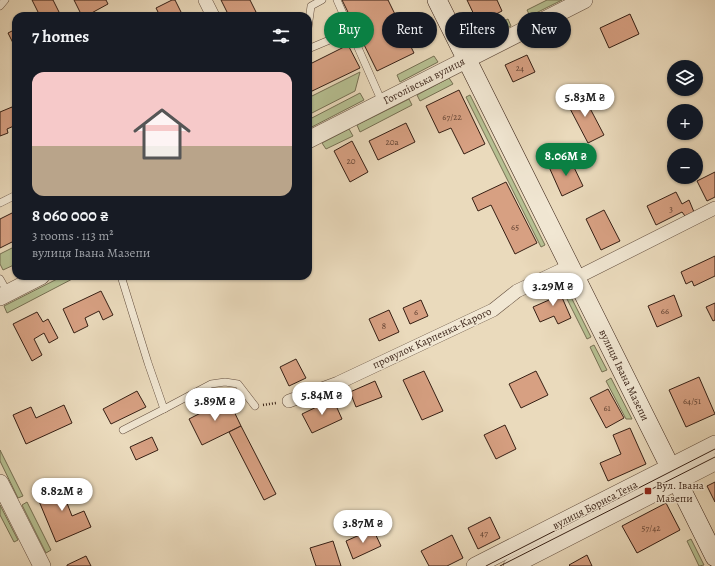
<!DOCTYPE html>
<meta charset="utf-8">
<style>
body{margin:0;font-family:Alegreya,serif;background:#242831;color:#f1f3f6;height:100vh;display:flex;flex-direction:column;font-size:15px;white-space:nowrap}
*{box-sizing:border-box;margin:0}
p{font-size:13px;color:#9ea1a6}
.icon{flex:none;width:22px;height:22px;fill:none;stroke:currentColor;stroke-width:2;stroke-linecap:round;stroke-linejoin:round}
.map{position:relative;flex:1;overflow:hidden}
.side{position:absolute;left:12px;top:12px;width:300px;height:268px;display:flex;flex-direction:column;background:#171b24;border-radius:12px;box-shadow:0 1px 3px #0004}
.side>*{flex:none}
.top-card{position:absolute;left:324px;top:12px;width:331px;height:36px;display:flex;gap:8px}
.fabs{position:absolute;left:667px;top:60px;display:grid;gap:8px}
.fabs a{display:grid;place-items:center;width:36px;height:36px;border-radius:50%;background:#171b24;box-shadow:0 1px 3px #0004;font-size:20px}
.price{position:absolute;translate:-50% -34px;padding:0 9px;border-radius:14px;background:#fff;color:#222;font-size:13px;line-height:26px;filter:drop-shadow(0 1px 2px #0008)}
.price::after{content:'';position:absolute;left:50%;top:24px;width:12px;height:9px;margin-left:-6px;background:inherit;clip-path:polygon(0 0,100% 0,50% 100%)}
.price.selected{background:#0b8043;color:#fff}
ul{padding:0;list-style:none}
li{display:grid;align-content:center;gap:8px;height:212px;padding:0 20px}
li span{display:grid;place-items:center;height:124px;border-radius:12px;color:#555}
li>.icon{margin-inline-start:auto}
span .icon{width:72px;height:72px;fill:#fffc;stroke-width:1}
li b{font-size:17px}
h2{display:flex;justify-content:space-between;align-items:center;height:48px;padding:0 20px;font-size:17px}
.chip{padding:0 14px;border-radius:18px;background:#171b24;box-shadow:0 1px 3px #0004;font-size:14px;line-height:36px}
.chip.selected{background:#0b8043;color:#fff}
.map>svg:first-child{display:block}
.green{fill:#b6c092;stroke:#767053}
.building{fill:#d7a082;stroke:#361f14}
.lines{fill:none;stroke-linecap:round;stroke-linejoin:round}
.service-casing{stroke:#634e3e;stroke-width:8}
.minor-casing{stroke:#634e3e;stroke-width:14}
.tertiary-casing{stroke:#634e3e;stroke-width:18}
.secondary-casing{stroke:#361f14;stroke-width:20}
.path{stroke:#361f14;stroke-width:2.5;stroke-dasharray:1 2;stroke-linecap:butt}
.service{stroke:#f1e7d3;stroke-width:7}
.minor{stroke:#f1e7d3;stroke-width:13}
.tertiary{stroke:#f1e7d3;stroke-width:17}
.secondary{stroke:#f1e7d3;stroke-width:19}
.tram{stroke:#361f14;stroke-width:1}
.poi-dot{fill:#8f2418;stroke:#f1e7d3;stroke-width:1.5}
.labels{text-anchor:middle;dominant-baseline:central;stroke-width:3;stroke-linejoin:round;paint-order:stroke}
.number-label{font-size:9px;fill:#5e3f30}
.street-label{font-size:11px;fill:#361f14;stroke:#f1e7d3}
.poi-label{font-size:11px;fill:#361f14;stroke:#f1e7d3;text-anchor:start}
</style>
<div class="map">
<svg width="715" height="566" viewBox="0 0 715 566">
<rect width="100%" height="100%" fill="#eadabc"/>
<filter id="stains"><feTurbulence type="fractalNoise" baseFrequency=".005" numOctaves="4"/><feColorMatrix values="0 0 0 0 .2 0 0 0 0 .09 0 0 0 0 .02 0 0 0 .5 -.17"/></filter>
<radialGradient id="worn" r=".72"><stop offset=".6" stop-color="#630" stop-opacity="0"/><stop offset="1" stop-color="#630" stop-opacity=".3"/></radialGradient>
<g class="green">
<path d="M547,0H562L530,16L527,10Z"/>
<path d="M421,15L426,27L417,31L411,20Z"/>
<path d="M508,19L511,26L484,39L481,33Z"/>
<path d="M434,56L438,62L400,82L397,75Z"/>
<path d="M360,72L355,91L308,115V98Z"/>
<path d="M449,78L453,84L420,101L417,95Z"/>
<path d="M360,93L364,100L308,129V120Z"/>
<path d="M470,95L545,245L541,247L466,97Z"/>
<path d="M409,99L412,105L360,132L357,125Z"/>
<path d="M349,129L353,136L326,149L322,143Z"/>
<path d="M16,246V264L3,270L0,264V254Z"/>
<path d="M63,276H78L7,313L4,306Z"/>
<path d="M561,277L591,337L587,339L557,279Z"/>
<path d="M594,345L607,370L602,372L590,347Z"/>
<path d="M611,378L632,419H626L606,381Z"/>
<path d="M0,450L23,496L18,498L0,461Z"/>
<path d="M27,502L51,550L46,553L22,505Z"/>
<path d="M0,505L18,540L14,542L0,515Z"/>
<path d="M691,539L704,565L699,566L687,541Z"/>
</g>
<g class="building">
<path d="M32,0H53L61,16H40Z"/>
<path d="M74,0H106L108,4L86,16H82Z"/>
<path d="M172,0H175L183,16H160L156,8Z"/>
<path d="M221,0H250L256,12L249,16H229Z"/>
<path d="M342,0H388L414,53L377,71Z"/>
<path d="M467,0H497L502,11L478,23Z"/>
<path d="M630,14L639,34L609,48L600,28Z"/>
<path d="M16,29V43L14,45L8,33Z"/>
<path d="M348,45L360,68L308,93V65Z"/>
<path d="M527,55L535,72L513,82L505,65Z"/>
<path d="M459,90L485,144L464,154L451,128L439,133L426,106Z"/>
<path d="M582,93L604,135L588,143L566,101Z"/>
<path d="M12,107L16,117V125L7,129L8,133L0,136V112Z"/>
<path d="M406,123L415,142L378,160L369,141Z"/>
<path d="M352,141L368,172L350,182L334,151Z"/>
<path d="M569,157L583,186L562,196L549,167Z"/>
<path d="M715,172V197L707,201L697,181Z"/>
<path d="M506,182L537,243L515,254L491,205L478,211L472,198Z"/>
<path d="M676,192L682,204L689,200L694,212L685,216L682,212L656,225L647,206Z"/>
<path d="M604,210L620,241L601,250L586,219Z"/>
<path d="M16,211V240L0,248V219Z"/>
<path d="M715,256V276L694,286L692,281L686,284L681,272Z"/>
<path d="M557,286L571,318L558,324L554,316L540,322L533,307L549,300L545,291Z"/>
<path d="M101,291L113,315L103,320L99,311L85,318L88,326L74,333L63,309Z"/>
<path d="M674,295L682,316L657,327L648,306Z"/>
<path d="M421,300L428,316L410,324L403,308Z"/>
<path d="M715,303V320L713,321L706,307Z"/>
<path d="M389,310L399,332L379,341L369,319Z"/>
<path d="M37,312L43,322L48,319L58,338L49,343L44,333L34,339L42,355L32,361L13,324Z"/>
<path d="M296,359L306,378L289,386L280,367Z"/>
<path d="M424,371L443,411L422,420L403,380Z"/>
<path d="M536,371L548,395L521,408L509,384Z"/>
<path d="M699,377L715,414L686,427L669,390Z"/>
<path d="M375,381L382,397L356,407L350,392Z"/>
<path d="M608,389L624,418L606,428L590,398Z"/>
<path d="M137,391L146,407L111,424L103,409Z"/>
<path d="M228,399L241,426L202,445L189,419Z"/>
<path d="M333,399L342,419L312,433L302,414Z"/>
<path d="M64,405L72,423L26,444L13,415L31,407L36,418Z"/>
<path d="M505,425L516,449L496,459L484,435Z"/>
<path d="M241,426L276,494L264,500L229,432Z"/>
<path d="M630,428L646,464L608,481L600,463L621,454L613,435Z"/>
<path d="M152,437L158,450L136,460L130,447Z"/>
<path d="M68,481L74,494L65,498L72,516L84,511L91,527L56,542L36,494Z"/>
<path d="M715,482V502L707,486Z"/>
<path d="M666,503L680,530L637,553L622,526Z"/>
<path d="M490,517L500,538L478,549L468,528Z"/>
<path d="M373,529L381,546L353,559L346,541Z"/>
<path d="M452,535L463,558L447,566H429L421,551Z"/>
<path d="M333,541L341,566H316L310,548Z"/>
<path d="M587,555L592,566H570L569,565Z"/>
<path d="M86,556L91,566H67V565Z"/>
</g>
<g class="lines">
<g class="service-casing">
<g id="service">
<path d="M337,0L382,102"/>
<path d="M0,6L5,0"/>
<path d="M308,28L311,6L322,0"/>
<path d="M308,49L351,31"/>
<path d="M0,203L16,195"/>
<path d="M121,276L148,363L164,409L211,384L225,382L238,384L255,406"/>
<path d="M0,279L8,293"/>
<path d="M123,430L164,409"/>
</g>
</g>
<g class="minor-casing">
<g id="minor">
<path d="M205,0L213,16"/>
<path d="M576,278L715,208"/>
<path d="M289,401L338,383L493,310L517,291L570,266"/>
</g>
</g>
<g class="tertiary-casing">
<g id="tertiary">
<path d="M308,140L584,0"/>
<path d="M0,297L41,276"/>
<path d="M0,483L42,566"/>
<path d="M475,566L715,444"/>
<path d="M512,566L715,462"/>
</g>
</g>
<g class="secondary-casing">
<path id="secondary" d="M437,0L715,557"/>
</g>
<path class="path" d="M263,405L276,403"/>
<use href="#service" class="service"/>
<use href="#minor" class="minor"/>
<use href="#tertiary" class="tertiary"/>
<use href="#secondary" class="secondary"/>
<g class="tram">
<path d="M486,566L715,449"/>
<path d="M500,566L715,457"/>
</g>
</g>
<rect class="poi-dot" x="644" y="487" width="8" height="8" rx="2"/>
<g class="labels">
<g class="number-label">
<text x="520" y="68">24</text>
<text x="452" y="117">67/22</text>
<text x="392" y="142">20а</text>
<text x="351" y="161">20</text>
<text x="671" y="209">3</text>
<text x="515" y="227">65</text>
<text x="665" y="311">66</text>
<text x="416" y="312">6</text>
<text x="384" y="326">8</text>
<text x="692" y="401">64/51</text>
<text x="607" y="408">61</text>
<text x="651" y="528">57/42</text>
<text x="484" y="533">47</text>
</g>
<g class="street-label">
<text transform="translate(424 81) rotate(-27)">Гоголівська вулиця</text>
<text transform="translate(432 338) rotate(-25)">провулок Карпенка-Карого</text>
<text transform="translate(624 375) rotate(64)">вулиця Івана Мазепи</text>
<text transform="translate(595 505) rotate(-27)">вулиця Бориса Тена</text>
</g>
<g class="poi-label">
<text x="656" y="485">Вул. Івана<tspan x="656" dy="13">Мазепи</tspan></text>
</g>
</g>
<rect width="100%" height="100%" filter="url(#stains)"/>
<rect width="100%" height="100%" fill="url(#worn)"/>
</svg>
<div class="fabs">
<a><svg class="icon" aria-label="layers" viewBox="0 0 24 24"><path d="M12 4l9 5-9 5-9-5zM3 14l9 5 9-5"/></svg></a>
<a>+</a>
<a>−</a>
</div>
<b class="price" style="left:585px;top:118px">5.83M ₴</b>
<b class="price selected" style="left:566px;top:177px">8.06M ₴</b>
<b class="price" style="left:553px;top:307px">3.29M ₴</b>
<b class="price" style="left:322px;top:416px">5.84M ₴</b>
<b class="price" style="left:215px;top:422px">3.89M ₴</b>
<b class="price" style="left:62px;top:512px">8.82M ₴</b>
<b class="price" style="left:363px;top:544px">3.87M ₴</b>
<div class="top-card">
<a class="chip selected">Buy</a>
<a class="chip">Rent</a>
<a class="chip">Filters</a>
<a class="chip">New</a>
</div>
<section class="side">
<h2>7 homes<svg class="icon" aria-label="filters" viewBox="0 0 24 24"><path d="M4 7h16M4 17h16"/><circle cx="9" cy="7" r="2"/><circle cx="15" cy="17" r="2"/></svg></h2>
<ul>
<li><span style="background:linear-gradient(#f6c9c9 60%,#b9a48a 0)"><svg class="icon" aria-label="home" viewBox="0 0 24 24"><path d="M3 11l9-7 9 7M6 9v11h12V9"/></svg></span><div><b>8 060 000 ₴</b><p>3 rooms · 113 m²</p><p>вулиця Івана Мазепи</p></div></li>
</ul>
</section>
</div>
